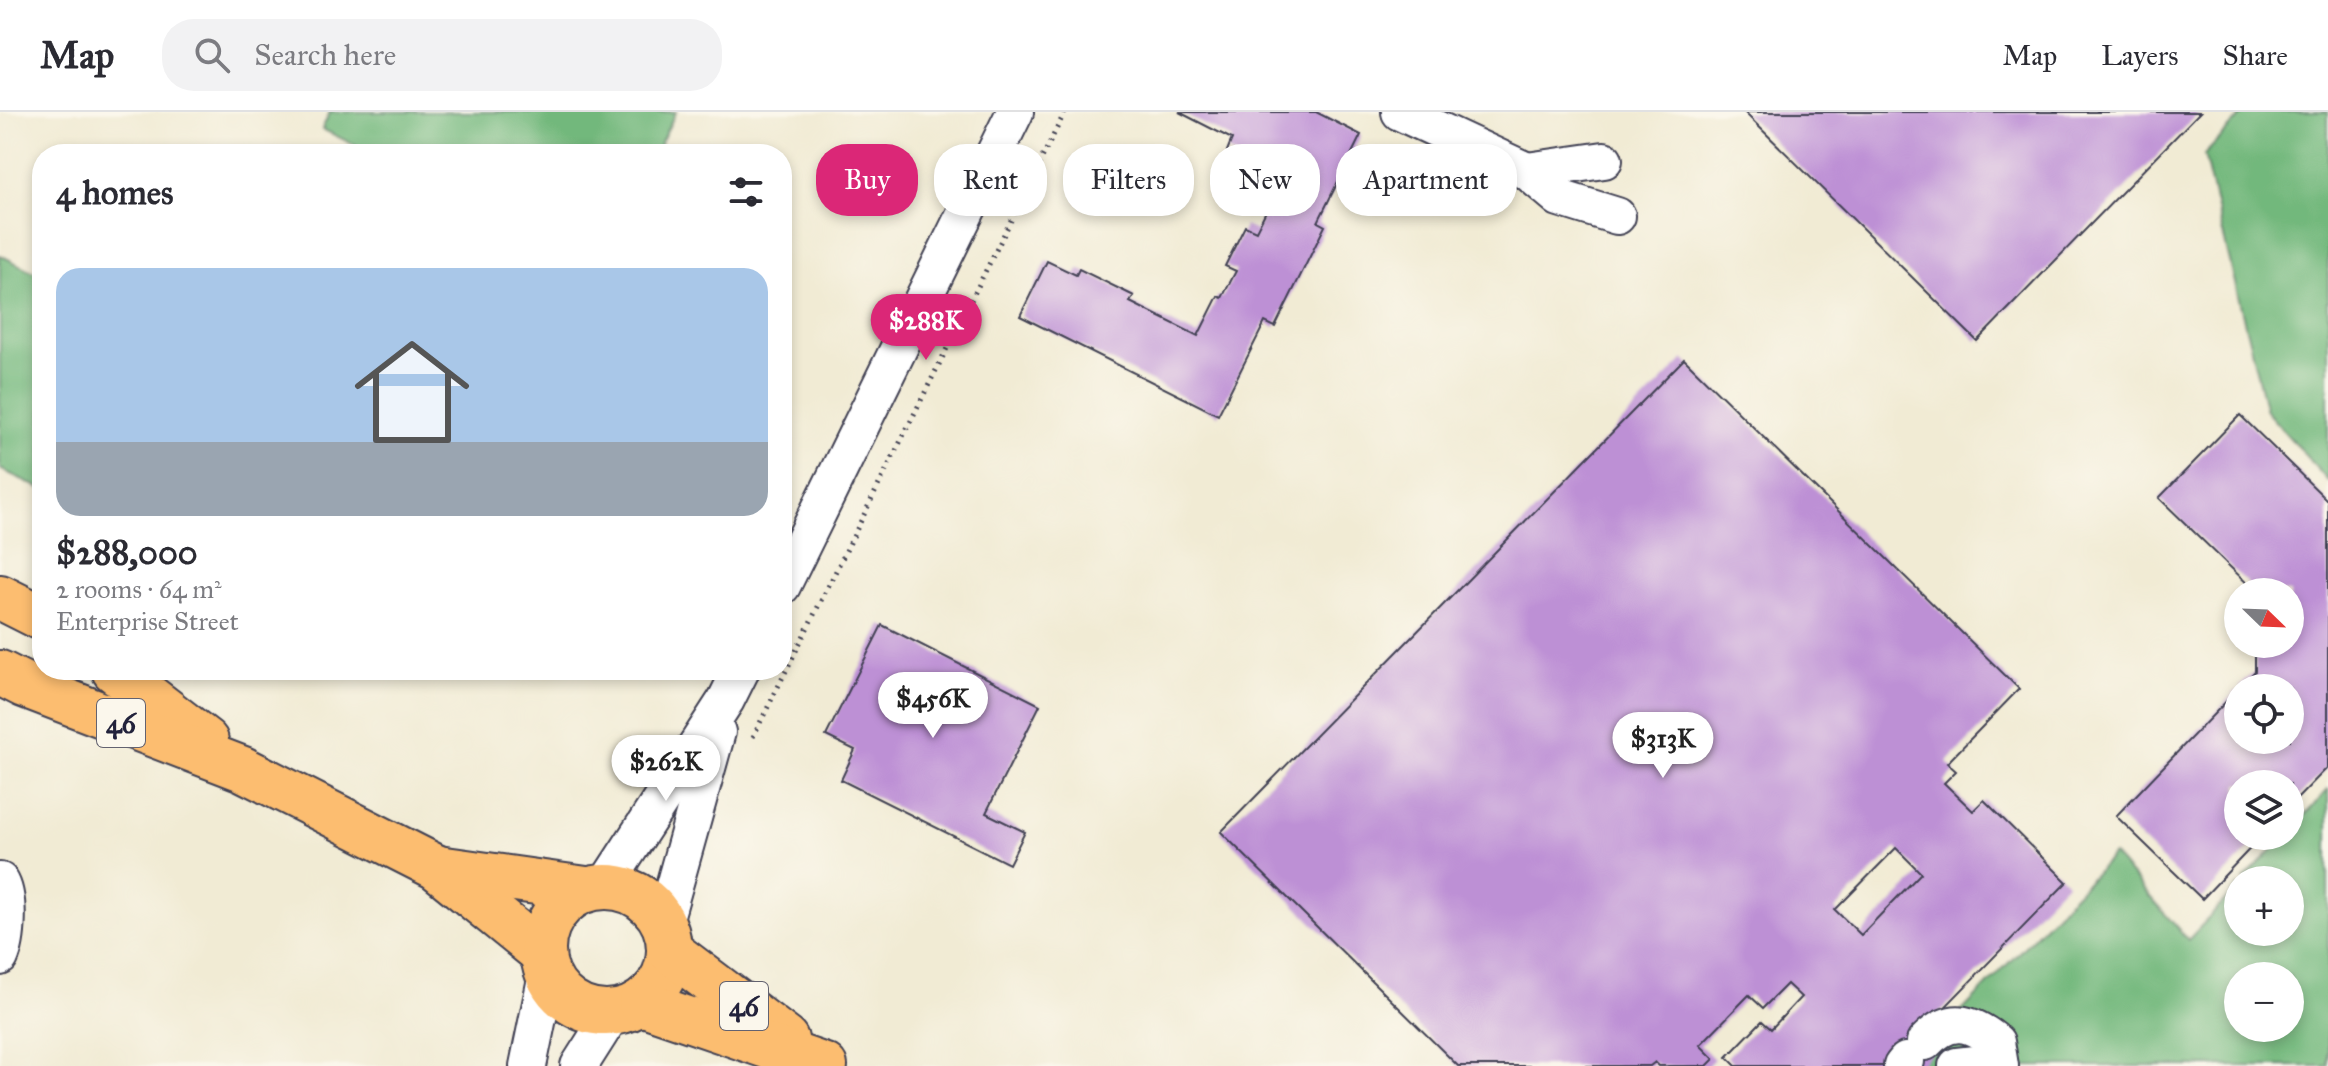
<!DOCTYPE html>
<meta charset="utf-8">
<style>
body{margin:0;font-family:"IM FELL Great Primer",serif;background:#f2f2f3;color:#2b2b33;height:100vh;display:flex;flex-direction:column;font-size:30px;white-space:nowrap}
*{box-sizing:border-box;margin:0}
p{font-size:26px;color:#7c7c81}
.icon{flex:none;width:44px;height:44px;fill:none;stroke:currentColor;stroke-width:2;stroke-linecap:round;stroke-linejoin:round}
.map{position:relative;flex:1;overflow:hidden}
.details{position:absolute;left:32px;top:32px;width:760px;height:536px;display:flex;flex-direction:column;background:#fff;border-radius:32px;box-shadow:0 4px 12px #0003}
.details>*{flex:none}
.guide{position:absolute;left:816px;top:32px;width:760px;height:72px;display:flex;gap:16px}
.needle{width:52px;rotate:113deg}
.tools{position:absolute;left:2224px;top:466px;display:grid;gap:16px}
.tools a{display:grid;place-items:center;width:80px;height:80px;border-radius:50%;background:#fff;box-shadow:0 4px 12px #0003;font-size:40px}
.price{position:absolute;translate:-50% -68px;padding:0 18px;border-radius:28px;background:#fff;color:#222;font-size:26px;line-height:52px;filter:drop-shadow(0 2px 4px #0008)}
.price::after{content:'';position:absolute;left:50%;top:48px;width:24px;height:18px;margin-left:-12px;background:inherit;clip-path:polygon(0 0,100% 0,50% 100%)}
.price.on{background:#db2777;color:#fff}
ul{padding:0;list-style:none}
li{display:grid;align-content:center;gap:16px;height:424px;padding:0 24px}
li+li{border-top:2px solid #e1e1e2}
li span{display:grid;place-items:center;height:248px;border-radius:24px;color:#555}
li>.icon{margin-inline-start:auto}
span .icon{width:144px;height:144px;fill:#fffc;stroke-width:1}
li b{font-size:34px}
h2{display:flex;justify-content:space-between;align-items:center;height:96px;padding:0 24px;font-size:34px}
.tag{padding:0 28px;border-radius:32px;background:#fff;box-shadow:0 4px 12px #0003;font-size:28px;line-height:72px}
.tag.on{background:#db2777;color:#fff}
header{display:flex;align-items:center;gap:48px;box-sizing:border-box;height:112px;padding:0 40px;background:#fff;border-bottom:2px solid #e1e1e2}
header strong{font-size:38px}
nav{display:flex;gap:44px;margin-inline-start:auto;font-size:28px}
.search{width:560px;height:72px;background:#f2f2f3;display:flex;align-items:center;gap:20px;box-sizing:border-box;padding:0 28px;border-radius:32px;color:#7c7c81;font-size:30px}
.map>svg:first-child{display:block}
.forest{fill:#72b87c;stroke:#4a6d5c;stroke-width:2;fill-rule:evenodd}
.building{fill:#bd90d5;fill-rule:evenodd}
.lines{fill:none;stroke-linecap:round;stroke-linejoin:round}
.minor-casing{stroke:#414052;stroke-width:40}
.major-casing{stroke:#414052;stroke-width:48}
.path{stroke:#414052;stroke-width:5;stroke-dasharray:2 6;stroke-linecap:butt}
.minor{stroke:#fff;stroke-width:36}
.major{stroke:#fcbd6f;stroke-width:44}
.labels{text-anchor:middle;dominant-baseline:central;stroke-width:8;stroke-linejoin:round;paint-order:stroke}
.shield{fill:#fbf7ec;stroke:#636270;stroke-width:2}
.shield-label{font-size:28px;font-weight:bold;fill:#22223b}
</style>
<header>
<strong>Map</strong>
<div class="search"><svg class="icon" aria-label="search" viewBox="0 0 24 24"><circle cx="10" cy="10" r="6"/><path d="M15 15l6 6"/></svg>Search here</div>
<nav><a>Map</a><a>Layers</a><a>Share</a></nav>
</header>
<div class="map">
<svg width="2328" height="954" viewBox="0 0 2328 954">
<rect width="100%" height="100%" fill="#fbf7ec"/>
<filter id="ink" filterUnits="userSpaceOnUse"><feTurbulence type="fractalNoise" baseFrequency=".0125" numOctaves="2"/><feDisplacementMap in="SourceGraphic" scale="16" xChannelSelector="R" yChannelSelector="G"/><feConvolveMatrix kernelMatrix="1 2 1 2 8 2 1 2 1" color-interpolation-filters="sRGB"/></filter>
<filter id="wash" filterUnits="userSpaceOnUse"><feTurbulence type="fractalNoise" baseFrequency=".006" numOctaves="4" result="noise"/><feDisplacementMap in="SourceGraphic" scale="32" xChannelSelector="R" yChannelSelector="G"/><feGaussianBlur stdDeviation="1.8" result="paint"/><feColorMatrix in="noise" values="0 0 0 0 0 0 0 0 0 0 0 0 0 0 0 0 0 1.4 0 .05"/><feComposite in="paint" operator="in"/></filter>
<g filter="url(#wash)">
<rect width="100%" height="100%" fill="#f1ebd4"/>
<g class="forest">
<path d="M330,0H676L655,42H373L322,17Z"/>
<path d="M2245,0H2328V369L2266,299L2204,43Z"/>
<path d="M0,143L42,164V377L0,357Z"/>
<path d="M2328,678V954H1909L2113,743L2188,828L2238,775V820H2290V768H2244L2285,724H2290V719ZM2238,864H2290V916H2238Z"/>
</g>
<g id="blocks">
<g class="building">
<path d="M1179,0H1316L1361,23L1318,110L1325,114L1275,215L1265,210L1218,303L1020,204L1047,149L1076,163L1079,157L1134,184L1130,190L1198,224L1218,184L1222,186L1236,159L1225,154L1245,114L1256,119L1270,91L1264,88L1273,69L1261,63L1263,58L1227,39L1232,27Z"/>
<path d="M1744,0H2200L1977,229Z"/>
<path d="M1684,247L2019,577L1947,651L1956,659L1944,671L1973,699L1984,688L2067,770L1918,923L1934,938L1919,954H1736L1727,945L1762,909L1771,917L1801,885L1787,872L1763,896L1749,883L1700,933L1714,947L1707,954H1659L1655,950L1650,954H1458L1221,720ZM1896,736L1921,761L1861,823L1835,798Z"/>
<path d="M2240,303L2328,389V655L2290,694V672H2238V724H2262L2202,787L2116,704L2238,577V628H2290V576H2239L2255,559V532H2290V480H2256L2159,386Z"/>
<path d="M882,513L1040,593L986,701L1025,720L1009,752L841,668L855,638L826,624Z"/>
</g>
</g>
</g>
<g filter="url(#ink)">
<use href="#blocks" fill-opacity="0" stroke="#414052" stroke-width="2"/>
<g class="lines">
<g class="minor-casing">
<g id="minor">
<path d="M1400,0L1527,59L1559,86L1617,104"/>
<path d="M1527,59L1604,48"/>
<path d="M782,474L1015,0"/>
<path d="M0,769C10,784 8,828 0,845"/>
<path d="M605,774L726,588L741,558"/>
<path d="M664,810L717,620"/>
<path d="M1925,930C1950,904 1970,909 1996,930L2000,954"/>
<path d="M528,954L547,862"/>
<path d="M579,954L612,902"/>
<path d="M1902,954L1906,949"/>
<path d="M1957,954L1975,952L1982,954"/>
</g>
</g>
<g class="major-casing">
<g id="major">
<path d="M0,485L42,506"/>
<path d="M114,558L206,629"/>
<path d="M0,561L24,573L243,657L436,755L542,841"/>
<path d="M438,756L586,777"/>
<circle cx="606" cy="838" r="63"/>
<path d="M670,839L786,927"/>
<path d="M641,891L825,954"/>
</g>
</g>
<path class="path" d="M753,625L1065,0"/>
<use href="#minor" class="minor"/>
<use href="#major" class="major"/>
</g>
</g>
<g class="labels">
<g class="shield">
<rect x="97" y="587" width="48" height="48" rx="6"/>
<rect x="720" y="870" width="48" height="48" rx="6"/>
</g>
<g class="shield-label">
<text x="121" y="611">46</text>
<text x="744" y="894">46</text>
</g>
</g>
</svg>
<div class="tools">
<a><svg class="needle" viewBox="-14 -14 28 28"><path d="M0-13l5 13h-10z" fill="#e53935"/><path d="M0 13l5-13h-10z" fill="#7c7c81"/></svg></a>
<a><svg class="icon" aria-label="locate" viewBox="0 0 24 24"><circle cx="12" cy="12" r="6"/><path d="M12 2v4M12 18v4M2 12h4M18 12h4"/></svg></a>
<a><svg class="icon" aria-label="layers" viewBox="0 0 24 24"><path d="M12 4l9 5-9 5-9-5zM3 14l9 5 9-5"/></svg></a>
<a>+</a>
<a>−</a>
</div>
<b class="price on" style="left:926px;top:250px">$288K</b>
<b class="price" style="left:933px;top:628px">$456K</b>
<b class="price" style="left:1663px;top:668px">$313K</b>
<b class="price" style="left:666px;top:691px">$262K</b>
<div class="guide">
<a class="tag on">Buy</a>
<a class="tag">Rent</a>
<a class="tag">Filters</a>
<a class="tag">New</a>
<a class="tag">Apartment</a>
</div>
<section class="details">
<h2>4 homes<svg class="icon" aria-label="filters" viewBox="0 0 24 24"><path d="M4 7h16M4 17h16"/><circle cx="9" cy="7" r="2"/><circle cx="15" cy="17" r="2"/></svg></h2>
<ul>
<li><span style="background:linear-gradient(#a9c7e8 70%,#9aa5b1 0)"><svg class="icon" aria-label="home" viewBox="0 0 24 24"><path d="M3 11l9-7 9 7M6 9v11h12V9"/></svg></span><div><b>$288,000</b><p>2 rooms · 64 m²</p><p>Enterprise Street</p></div></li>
</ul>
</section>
</div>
